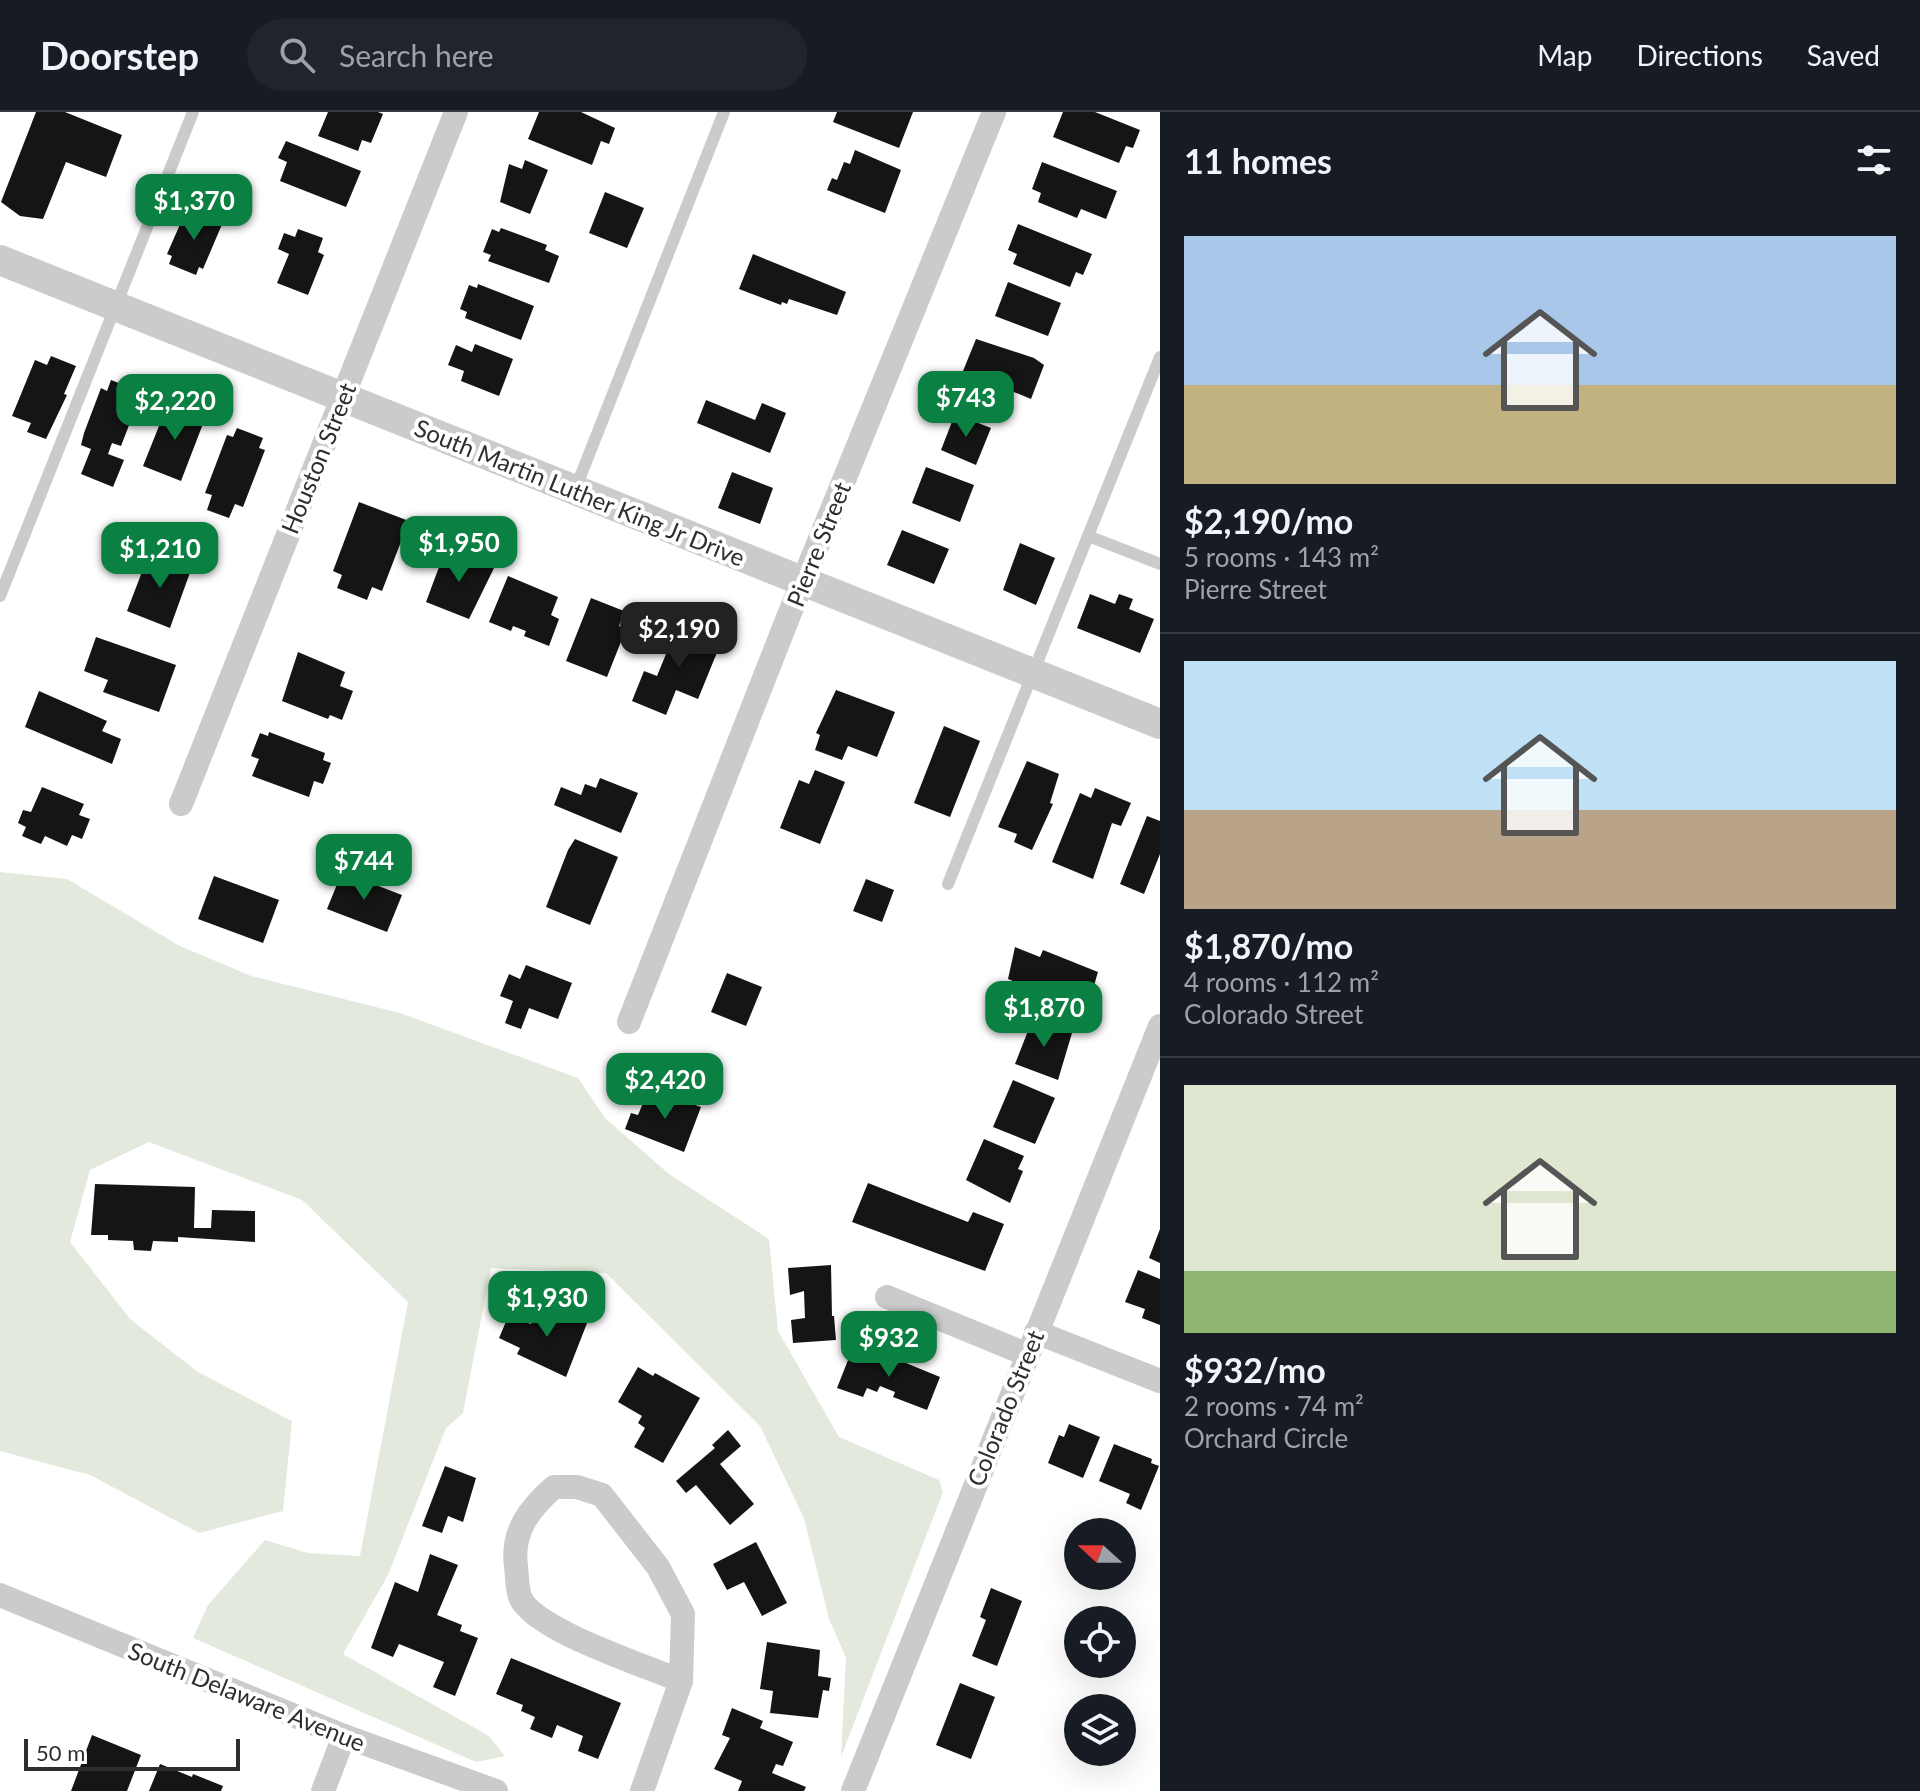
<!DOCTYPE html>
<meta charset="utf-8">
<style>
body{margin:0;font-family:Lato,sans-serif;background:#20242c;color:#f1f3f6;height:100vh;display:flex;flex-direction:column;font-size:30px;white-space:nowrap}
*{box-sizing:border-box;margin:0}
p{font-size:26px;color:#9ea1a6}
.icon{flex:none;width:44px;height:44px;fill:none;stroke:currentColor;stroke-width:2;stroke-linecap:round;stroke-linejoin:round}
.map{position:relative;flex:1;overflow:hidden}
.side{display:flex;flex-direction:column;background:#171b24;width:760px}
.side>*{flex:none}
.needle{width:52px;rotate:291deg}
.fabs{position:absolute;left:1064px;top:1406px;display:grid;gap:16px}
.fabs a{display:grid;place-items:center;width:72px;height:72px;border-radius:50%;background:#171b24;box-shadow:0 8px 32px #0002;font-size:40px}
.scale{position:absolute;left:24px;bottom:20px;width:216px;box-sizing:border-box;padding-left:8px;border:4px solid #2e2e2e;border-top:0;font-size:22px;line-height:28px;white-space:nowrap;color:#2e2e2e;-webkit-text-stroke:6px #fff;paint-order:stroke}
.price{position:absolute;translate:-50% -68px;padding:0 18px;border-radius:16px;background:#0b8043;color:#fff;font-size:26px;line-height:52px;filter:drop-shadow(0 2px 4px #0008)}
.price::after{content:'';position:absolute;left:50%;top:48px;width:24px;height:18px;margin-left:-12px;background:inherit;clip-path:polygon(0 0,100% 0,50% 100%)}
.price.active{background:#222;color:#fff}
ul{padding:0;list-style:none}
li{display:grid;align-content:center;gap:16px;height:424px;padding:0 24px}
li+li{border-top:2px solid #363941}
li span{display:grid;place-items:center;height:248px;border-radius:0px;color:#555}
li>.icon{margin-inline-start:auto}
span .icon{width:144px;height:144px;fill:#fffc;stroke-width:1}
li b{font-size:34px}
h2{display:flex;justify-content:space-between;align-items:center;height:96px;padding:0 24px;font-size:34px}
header{display:flex;align-items:center;gap:48px;box-sizing:border-box;height:112px;padding:0 40px;background:#171b24;border-bottom:2px solid #363941}
header strong{font-size:38px}
nav{display:flex;gap:44px;margin-inline-start:auto;font-size:28px}
.search{width:560px;height:72px;background:#20242c;display:flex;align-items:center;gap:20px;box-sizing:border-box;padding:0 28px;border-radius:44px;color:#9ea1a6;font-size:30px}
main{display:flex;flex:1;min-height:0}
.map>svg:first-child{display:block}
.green{fill:#e3eadd}
.building{fill:#151515}
.lines{fill:none;stroke-linecap:round;stroke-linejoin:round}
.service{stroke:#cbcbcb;stroke-width:12}
.minor{stroke:#cbcbcb;stroke-width:24}
.tertiary{stroke:#cbcbcb;stroke-width:30}
.labels{text-anchor:middle;dominant-baseline:central;stroke-width:8;stroke-linejoin:round;paint-order:stroke}
.street-label{font-size:24px;fill:#2e2e2e;stroke:#fff}
</style>
<header>
<strong>Doorstep</strong>
<div class="search"><svg class="icon" aria-label="search" viewBox="0 0 24 24"><circle cx="10" cy="10" r="6"/><path d="M15 15l6 6"/></svg>Search here</div>
<nav><a>Map</a><a>Directions</a><a>Saved</a></nav>
</header>
<main>
<div class="map">
<svg width="1160" height="1679" viewBox="0 0 1160 1679">
<rect width="100%" height="100%" fill="#fff"/>
<path class="green" d="M0,760L67,767L180,834L251,864L400,901L578,966L605,1006L669,1062L769,1127L778,1219L839,1325L939,1368L943,1380L841,1645L846,1546L829,1507L804,1406L760,1314L606,1161L491,1156L463,1301L446,1316L388,1463L343,1542L489,1624L505,1644L476,1650L193,1526L208,1493L265,1428L308,1441L360,1444L408,1190L302,1088L149,1030L90,1058L70,1130L130,1207L198,1260L292,1309L283,1399L199,1421L90,1363L0,1339Z"/>
<g class="building">
<path d="M36,0H65L122,23L106,65L66,50L43,107L20,104L1,90Z"/>
<path d="M328,0H378L383,2L371,31L362,28L358,39L318,24Z"/>
<path d="M539,0H581L615,16L609,32L601,29L592,53L528,27Z"/>
<path d="M837,0H913L899,36L833,10Z"/>
<path d="M1063,0H1095L1140,18L1133,36L1126,34L1119,51L1053,25Z"/>
<path d="M286,29L361,59L346,95L280,69L287,50L278,46Z"/>
<path d="M855,38L901,58L885,101L827,78L832,66L837,68L844,50L850,52Z"/>
<path d="M525,48L548,58L530,102L500,90L509,52L522,57Z"/>
<path d="M1042,50L1117,79L1106,107L1081,97L1077,106L1038,90L1041,81L1032,77Z"/>
<path d="M605,80L644,96L627,136L589,121Z"/>
<path d="M185,101L198,107L201,101L223,110L203,157L199,155L196,163L169,152L172,144L167,142Z"/>
<path d="M1018,112L1092,142L1083,163L1076,160L1070,175L1013,152L1017,142L1008,138Z"/>
<path d="M501,116L547,133L545,138L559,144L549,171L488,149L491,143L483,140L492,117L499,120Z"/>
<path d="M298,117L323,126L318,140L324,143L308,183L277,171L289,142L278,137L284,121L295,125Z"/>
<path d="M753,142L846,180L837,203L789,187L787,192L782,190L781,193L739,177Z"/>
<path d="M1008,170L1061,191L1048,224L995,204Z"/>
<path d="M478,172L534,194L521,228L465,206L467,200L460,197L469,173L477,176Z"/>
<path d="M976,227L1034,246L1044,253L1031,287L963,259Z"/>
<path d="M475,232L513,247L499,284L461,269L464,259L448,253L456,233L472,240Z"/>
<path d="M51,244L76,254L64,282L67,283L46,327L27,320L31,311L12,304L35,248L47,253Z"/>
<path d="M111,268L134,277L131,287L138,290L121,334L112,331L108,342L124,348L113,375L81,362L91,337L81,333L84,321L101,276L107,279Z"/>
<path d="M706,288L755,308L762,291L786,301L770,341L697,311Z"/>
<path d="M178,293L206,304L181,369L143,354L165,299L174,303Z"/>
<path d="M955,302L991,316L976,353L941,338Z"/>
<path d="M237,316L263,326L259,336L265,338L243,395L235,392L229,406L207,398L212,383L205,381L227,323L233,325Z"/>
<path d="M926,355L974,373L960,410L912,391Z"/>
<path d="M732,360L773,376L760,412L718,396Z"/>
<path d="M359,390L409,409L382,479L372,475L367,488L337,476L342,463L333,459Z"/>
<path d="M902,418L949,437L934,472L887,453Z"/>
<path d="M1020,431L1055,446L1036,493L1003,478Z"/>
<path d="M445,439L495,454L469,507L426,490Z"/>
<path d="M155,440L192,455L170,516L127,499L145,452L150,454Z"/>
<path d="M508,464L558,485L551,503L559,507L549,534L524,524L526,519L513,514L511,519L489,510Z"/>
<path d="M1090,482L1115,492L1119,482L1133,487L1129,497L1154,507L1140,541L1077,516Z"/>
<path d="M591,486L624,499L619,514L626,517L607,565L566,549Z"/>
<path d="M683,510L719,525L714,536L718,538L698,587L676,578L666,603L632,589L644,559L657,564L675,520L678,522Z"/>
<path d="M96,525L176,553L159,600L103,580L108,568L84,559Z"/>
<path d="M298,540L345,560L340,574L353,579L342,608L330,603L328,607L282,589Z"/>
<path d="M836,578L895,600L877,645L848,634L842,648L815,638L820,623L816,621Z"/>
<path d="M39,579L107,609L102,619L121,627L112,652L25,615Z"/>
<path d="M944,614L980,629L950,705L914,691Z"/>
<path d="M269,620L325,641L323,648L331,651L323,672L314,669L309,685L252,664L259,647L251,644L260,621L268,624Z"/>
<path d="M1027,649L1059,662L1050,691L1053,692L1032,738L1014,730L1017,722L998,715Z"/>
<path d="M815,658L845,670L820,732L780,716L799,668L809,672Z"/>
<path d="M600,666L638,681L621,721L554,693L561,675L581,683L585,672L596,676Z"/>
<path d="M42,675L84,692L79,703L90,707L82,727L72,723L67,734L45,724L41,732L22,724L26,715L18,711L23,698L31,700Z"/>
<path d="M1095,676L1131,691L1121,714L1112,711L1093,767L1052,750L1080,681L1091,686Z"/>
<path d="M1147,704L1160,709V742L1144,782L1120,772Z"/>
<path d="M575,727L618,745L590,813L546,795L568,738Z"/>
<path d="M342,760L402,783L387,820L327,797Z"/>
<path d="M214,764L279,788L263,831L198,807Z"/>
<path d="M866,767L894,778L882,810L853,799Z"/>
<path d="M1015,835L1040,845L1043,838L1098,860L1084,907L1029,885L1032,877L1008,867Z"/>
<path d="M526,853L572,871L558,907L529,896L521,917L505,911L513,889L500,884L509,862L520,867Z"/>
<path d="M727,861L762,875L746,914L711,900Z"/>
<path d="M1033,906L1072,921L1058,968L1015,952Z"/>
<path d="M1013,968L1055,986L1035,1032L993,1015Z"/>
<path d="M656,980L701,995L684,1040L625,1017L631,1001L638,1003L646,984L653,987Z"/>
<path d="M984,1027L1024,1044L1018,1057L1023,1059L1010,1091L966,1068Z"/>
<path d="M868,1071L968,1110L973,1100L1004,1112L985,1159L852,1110Z"/>
<path d="M95,1072L195,1075L194,1116H211L212,1098L255,1099V1130L178,1125V1130L153,1129L151,1139L134,1138L133,1129L108,1128V1123H91Z"/>
<path d="M1160,1117V1151L1149,1146Z"/>
<path d="M831,1153L832,1204H834L836,1228L793,1231L791,1208L805,1206L804,1179L790,1183L788,1156Z"/>
<path d="M1138,1158L1160,1167V1213L1142,1206L1145,1197L1125,1190Z"/>
<path d="M562,1193L589,1206L566,1265L517,1242L520,1236L499,1226L511,1198L527,1206L525,1210L531,1212L534,1206L552,1214Z"/>
<path d="M852,1238L886,1251L889,1244L940,1265L927,1298L893,1285L895,1280L880,1274L877,1280L867,1276L863,1285L837,1276Z"/>
<path d="M638,1255L653,1264L655,1261L700,1286L663,1351L634,1335L645,1316L638,1311L642,1304L618,1290Z"/>
<path d="M1069,1312L1100,1325L1083,1366L1048,1351L1059,1323L1064,1325Z"/>
<path d="M728,1318L741,1334L720,1352L754,1392L730,1413L696,1373L686,1381L676,1369L715,1336L712,1333Z"/>
<path d="M1114,1332L1152,1347L1151,1351L1159,1354L1141,1398L1126,1391L1130,1382L1099,1369Z"/>
<path d="M445,1354L476,1366L463,1410L448,1404L442,1421L422,1414Z"/>
<path d="M756,1430L787,1491L762,1504L744,1470L727,1478L713,1452Z"/>
<path d="M430,1442L458,1453L437,1503L462,1513L460,1519L478,1526L455,1584L433,1575L444,1550L399,1532L393,1545L371,1536L395,1470L418,1480Z"/>
<path d="M991,1476L1022,1489L997,1554L972,1544L986,1508L980,1505Z"/>
<path d="M767,1530L820,1538L818,1564L831,1566L829,1579L823,1578L818,1606L770,1601L773,1579L760,1577Z"/>
<path d="M511,1546L621,1591L598,1647L578,1639L583,1624L557,1613L552,1626L530,1617L535,1605L521,1599L523,1593L496,1582Z"/>
<path d="M960,1571L995,1585L971,1647L936,1633Z"/>
<path d="M732,1596L763,1609L760,1616L793,1630L783,1654L776,1652L772,1661L806,1675L804,1679H738L742,1669L714,1657L730,1626L722,1623Z"/>
<path d="M92,1623L141,1643L127,1679H71Z"/>
<path d="M160,1652L192,1665L193,1662L223,1674L221,1679H149Z"/>
</g>
<g class="lines">
<g class="service">
<path d="M575,378L724,0"/>
<path d="M1088,424L1160,452"/>
<path d="M0,484L193,0"/>
<path d="M948,772L1160,245"/>
</g>
<g class="minor">
<path d="M181,692L456,0"/>
<path d="M629,910L787,508L994,0"/>
<path d="M887,1185L1026,1242"/>
<path d="M1036,1220L1160,1269"/>
<path d="M554,1375H577L602,1383L658,1455L683,1502L681,1569C647,1554 533,1518 520,1485C517,1476 517,1463 516,1454C511,1420 530,1396 554,1375Z"/>
<path d="M0,1483L344,1624L496,1679"/>
<path d="M323,1679L344,1624"/>
<path d="M642,1679L681,1569"/>
<path d="M853,1679L1160,914"/>
</g>
<path class="tertiary" d="M0,148L1160,612"/>
</g>
<g class="labels">
<g class="street-label">
<text transform="translate(318 346) rotate(-68)">Houston Street</text>
<text transform="translate(580 380) rotate(22)">South Martin Luther King Jr Drive</text>
<text transform="translate(818 432) rotate(-68)">Pierre Street</text>
<text transform="translate(1005 1296) rotate(-68)">Colorado Street</text>
<text transform="translate(247 1584) rotate(22)">South Delaware Avenue</text>
</g>
</g>
</svg>
<div class="fabs">
<a><svg class="needle" viewBox="-14 -14 28 28"><path d="M0-13l5 13h-10z" fill="#e53935"/><path d="M0 13l5-13h-10z" fill="#9ea1a6"/></svg></a>
<a><svg class="icon" aria-label="locate" viewBox="0 0 24 24"><circle cx="12" cy="12" r="6"/><path d="M12 2v4M12 18v4M2 12h4M18 12h4"/></svg></a>
<a><svg class="icon" aria-label="layers" viewBox="0 0 24 24"><path d="M12 4l9 5-9 5-9-5zM3 14l9 5 9-5"/></svg></a>
</div>
<div class="scale">50 m</div>
<b class="price" style="left:194px;top:130px">$1,370</b>
<b class="price" style="left:966px;top:327px">$743</b>
<b class="price" style="left:175px;top:330px">$2,220</b>
<b class="price" style="left:459px;top:472px">$1,950</b>
<b class="price" style="left:160px;top:478px">$1,210</b>
<b class="price active" style="left:679px;top:558px">$2,190</b>
<b class="price" style="left:364px;top:790px">$744</b>
<b class="price" style="left:1044px;top:937px">$1,870</b>
<b class="price" style="left:665px;top:1009px">$2,420</b>
<b class="price" style="left:547px;top:1227px">$1,930</b>
<b class="price" style="left:889px;top:1267px">$932</b>
</div>
<section class="side">
<h2>11 homes<svg class="icon" aria-label="filters" viewBox="0 0 24 24"><path d="M4 7h16M4 17h16"/><circle cx="9" cy="7" r="2"/><circle cx="15" cy="17" r="2"/></svg></h2>
<ul>
<li><span style="background:linear-gradient(#a9c7e8 60%,#c2b280 0)"><svg class="icon" aria-label="home" viewBox="0 0 24 24"><path d="M3 11l9-7 9 7M6 9v11h12V9"/></svg></span><div><b>$2,190/mo</b><p>5 rooms · 143 m²</p><p>Pierre Street</p></div></li>
<li><span style="background:linear-gradient(#bfe0f5 60%,#b9a48a 0)"><svg class="icon" aria-label="home" viewBox="0 0 24 24"><path d="M3 11l9-7 9 7M6 9v11h12V9"/></svg></span><div><b>$1,870/mo</b><p>4 rooms · 112 m²</p><p>Colorado Street</p></div></li>
<li><span style="background:linear-gradient(#dfe7d0 75%,#8fb573 0)"><svg class="icon" aria-label="home" viewBox="0 0 24 24"><path d="M3 11l9-7 9 7M6 9v11h12V9"/></svg></span><div><b>$932/mo</b><p>2 rooms · 74 m²</p><p>Orchard Circle</p></div></li>
</ul>
</section>
</main>
